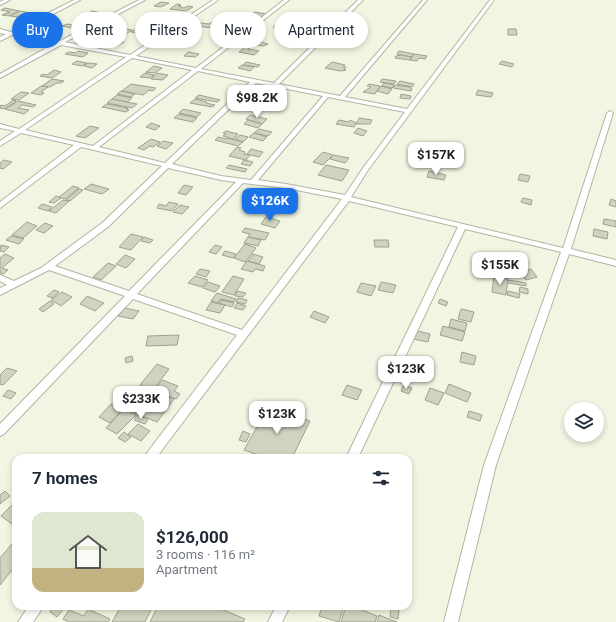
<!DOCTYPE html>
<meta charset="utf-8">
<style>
body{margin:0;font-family:Roboto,sans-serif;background:#f2f2f3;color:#1f2937;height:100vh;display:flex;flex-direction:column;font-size:15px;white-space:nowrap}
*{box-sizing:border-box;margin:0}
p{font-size:13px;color:#747a83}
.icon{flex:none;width:22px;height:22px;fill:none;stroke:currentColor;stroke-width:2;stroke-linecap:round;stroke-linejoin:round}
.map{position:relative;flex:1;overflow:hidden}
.panel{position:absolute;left:12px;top:454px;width:400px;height:156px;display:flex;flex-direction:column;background:#fff;border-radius:12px;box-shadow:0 2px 6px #0003}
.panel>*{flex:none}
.guide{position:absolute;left:12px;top:12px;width:400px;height:36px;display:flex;gap:8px}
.controls{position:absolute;left:564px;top:402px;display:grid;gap:8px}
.controls a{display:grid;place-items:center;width:40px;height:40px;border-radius:50%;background:#fff;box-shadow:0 2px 6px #0003;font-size:20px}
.price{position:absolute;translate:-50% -34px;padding:0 9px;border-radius:8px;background:#fff;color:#222;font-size:13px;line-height:26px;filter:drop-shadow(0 1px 2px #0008)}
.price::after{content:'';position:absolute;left:50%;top:24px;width:12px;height:9px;margin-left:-6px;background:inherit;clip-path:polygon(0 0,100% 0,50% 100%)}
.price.current{background:#1a73e8;color:#fff}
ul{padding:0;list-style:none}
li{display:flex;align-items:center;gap:12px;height:100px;padding:0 20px}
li+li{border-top:1px solid #e0e1e3}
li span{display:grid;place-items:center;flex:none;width:112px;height:80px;border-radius:12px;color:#555}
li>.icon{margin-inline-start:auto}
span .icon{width:48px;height:48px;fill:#fffc;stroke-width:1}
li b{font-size:17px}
h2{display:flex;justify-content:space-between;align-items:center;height:48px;padding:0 20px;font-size:17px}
.chip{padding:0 14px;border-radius:18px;background:#fff;box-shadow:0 2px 6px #0003;font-size:14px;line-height:36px}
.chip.current{background:#1a73e8;color:#fff}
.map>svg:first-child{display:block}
.building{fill:#ced4c0;stroke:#9ca28f;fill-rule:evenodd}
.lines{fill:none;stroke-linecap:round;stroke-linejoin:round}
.street-casing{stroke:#b0b6a3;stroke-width:2}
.street{fill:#fff;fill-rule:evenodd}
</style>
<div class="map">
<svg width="616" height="622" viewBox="0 0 616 622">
<rect width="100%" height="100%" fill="#f0f6e1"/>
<g class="building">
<path d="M161,2L169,3L161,7L154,6Z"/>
<path d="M177,4L181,5L178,6L184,8L188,6L193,7L186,11L170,9Z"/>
<path d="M5,8L19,11L9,16L2,15L10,12L1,10Z"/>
<path d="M19,11L32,13L23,18L10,16Z"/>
<path d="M92,11L106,14L102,17L88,14Z"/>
<path d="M255,12L266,14L260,18L250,15Z"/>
<path d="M230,21H235L247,24L243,26L227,24Z"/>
<path d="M212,22L219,23L212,28L197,26L200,23L209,24Z"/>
<path d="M67,24L79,26L78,27L79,28L77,29L62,26Z"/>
<path d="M276,24L288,27L285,29L273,27Z"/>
<path d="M56,25L62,26L52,31L46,30Z"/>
<path d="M289,27L296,28L292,32L297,33L295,34L283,32Z"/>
<path d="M127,29L132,30L126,34L115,32L118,30L125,31Z"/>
<path d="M136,29L147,31L143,34L131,32Z"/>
<path d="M508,29H516L517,35H508Z"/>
<path d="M116,40L124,42L117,46L109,44Z"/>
<path d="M256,41L268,44L264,46L251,44Z"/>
<path d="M86,42L99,44L95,47L82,44Z"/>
<path d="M246,46L251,47L248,49L259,51L254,55L239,52Z"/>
<path d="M78,51L88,53L83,57L65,54L69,52L76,53Z"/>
<path d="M399,51L414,54L411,57L397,54Z"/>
<path d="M188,52L199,54L195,57L184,56Z"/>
<path d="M414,54L427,56L425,59L419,58L417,61L410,60Z"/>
<path d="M401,55L411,57L410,60L395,58L396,56Z"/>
<path d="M77,61L87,63L82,66L72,64Z"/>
<path d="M502,61L514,64L512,67L499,64Z"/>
<path d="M246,62L260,65L258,67L243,65Z"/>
<path d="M332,62L345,65L343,67H346L344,70H346L340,71L325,68Z"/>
<path d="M88,63L97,64L92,68L84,66Z"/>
<path d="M242,65L254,67L250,71L238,68Z"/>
<path d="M154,66L162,68L155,73L146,72Z"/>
<path d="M54,70L61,72L52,78L40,76L43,74L47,75Z"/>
<path d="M145,73L154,75L150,78L140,77Z"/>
<path d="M157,73L168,75L163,80L151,79Z"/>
<path d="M52,79L64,81L61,83H57L50,87L42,86Z"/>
<path d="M382,79L396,81L394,84L380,82Z"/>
<path d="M400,81L414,84L412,87L397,84Z"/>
<path d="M384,83L394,85L392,88L382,86Z"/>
<path d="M131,84L156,88L153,91L149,90L143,95L122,91Z"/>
<path d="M369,84L380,86L375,94L363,92L371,87L367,86Z"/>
<path d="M395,85L409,87L412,89L411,91L393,88Z"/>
<path d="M41,86L48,87L41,92L44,93L41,95L31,93Z"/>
<path d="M381,86L392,89L388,94L377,91Z"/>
<path d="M478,90L493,93L491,97L476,95Z"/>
<path d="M121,91L135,94L131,97L117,94Z"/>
<path d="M21,92L29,93L19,100L11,99Z"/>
<path d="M401,94L411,96L410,99L400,98Z"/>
<path d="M117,95L132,98L127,102L112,99Z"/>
<path d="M199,95L220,100L217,102L195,98Z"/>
<path d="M112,99L137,104L132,108L107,103Z"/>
<path d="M195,99L207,102L206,103L215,105L212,107L190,103Z"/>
<path d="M13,100L16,101L5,109L0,108L1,105L5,106Z"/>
<path d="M18,101L36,105L33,107L22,105L18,108L29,110L24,114L5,109Z"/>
<path d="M107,104L128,108L126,109L129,110L126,112L102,107Z"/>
<path d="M183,109L201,113L197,117L179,113Z"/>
<path d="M179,114L197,118L193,122L174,118Z"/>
<path d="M250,115L267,119L262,124L246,119Z"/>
<path d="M359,118L372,120L370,124H356Z"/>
<path d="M248,120L262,124L258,128L244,124Z"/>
<path d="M339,120L349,122L350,120L356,123L354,127L336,124Z"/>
<path d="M151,123L160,126L155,130L146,127Z"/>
<path d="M90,126L99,128L85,138L76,136Z"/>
<path d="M358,128L367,131L363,136L354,133Z"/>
<path d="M259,129L272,132L268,136L254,133Z"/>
<path d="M226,131L238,134L233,139L223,136L226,134L223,133Z"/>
<path d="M254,133L267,137L263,141L249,137Z"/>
<path d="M240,135L248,137L243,142L235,139Z"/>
<path d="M218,137L226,139L227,138L243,142L238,146L215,140Z"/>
<path d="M151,139L160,142L153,147L150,146L144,150L138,148Z"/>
<path d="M163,141L173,143L166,149L157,146Z"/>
<path d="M237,147L241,148L239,150L245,152L244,154L250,155L246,160L229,156Z"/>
<path d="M251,149L263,152L259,157L247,154Z"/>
<path d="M323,152L333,155L323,165L313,162Z"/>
<path d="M333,155L349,158L345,163L330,159Z"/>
<path d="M4,160L12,162L3,169L0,168V163Z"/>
<path d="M244,160L253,162L250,166L241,164Z"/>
<path d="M229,165L247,169L245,172L226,168Z"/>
<path d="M326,165L349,170L342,181L318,175Z"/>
<path d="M429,171L446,175L444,180L427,177Z"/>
<path d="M520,174L530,176L528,182L518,180Z"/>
<path d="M91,184L109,189L102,194L84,189Z"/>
<path d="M184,185L193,187L186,195L178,193Z"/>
<path d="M73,186L79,188L65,199L59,197Z"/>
<path d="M79,189L83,190L70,201L66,200Z"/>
<path d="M56,196L61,198L54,203L49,202Z"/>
<path d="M523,198L532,200L531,205L521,202Z"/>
<path d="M611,199L616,201V207L609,205Z"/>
<path d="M63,200L69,201L56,213L49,211Z"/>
<path d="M169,202L178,204L172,211L157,208L159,204L166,206Z"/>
<path d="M42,204L52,207L48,211L38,208Z"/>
<path d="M180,205L189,207L182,214L173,212Z"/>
<path d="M266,217L280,221L275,228L261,224Z"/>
<path d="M604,219L616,221V227L603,224Z"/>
<path d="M27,222L37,226L23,238L12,235Z"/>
<path d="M45,223L53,226L44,233L36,230Z"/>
<path d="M245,228L269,233L265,240L248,237L250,234L242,232Z"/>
<path d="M594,229L608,232L607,239L593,236Z"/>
<path d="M131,234L143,237L131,250L119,247Z"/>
<path d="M11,236L24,239L19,244L6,240Z"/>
<path d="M144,237L153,240L150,243L141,241Z"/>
<path d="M248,237L261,240L258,246L244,243Z"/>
<path d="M374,240H388L389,247H375Z"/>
<path d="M245,244L256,248L245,262L234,258Z"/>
<path d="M1,245L9,247L4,252L0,251Z"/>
<path d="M215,245L222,247L216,254L209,252Z"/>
<path d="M225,251L236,254L233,258L222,255Z"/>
<path d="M5,254L14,258L2,268L8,270L3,274L0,273V258Z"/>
<path d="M253,254L263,257L259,264L248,261Z"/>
<path d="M125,255L135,259L126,268L116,264Z"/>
<path d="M503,259L514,262L512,265L502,262Z"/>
<path d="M247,261L265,266L263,271L255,269L253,272L241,269Z"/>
<path d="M108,263L116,266L101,280L93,277Z"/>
<path d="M495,267L510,270L509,278L494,275Z"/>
<path d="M200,269L210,271L206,277L196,274Z"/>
<path d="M531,269L537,277L526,280L519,273Z"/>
<path d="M195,276L208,280L202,287L188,283Z"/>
<path d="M233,276L244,279L234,295L222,292Z"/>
<path d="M494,276L508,279L506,295L492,292Z"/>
<path d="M508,280L526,283V286L508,283Z"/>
<path d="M208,282L220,286L215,292L203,288Z"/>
<path d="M381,282L396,285L393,293L378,290Z"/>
<path d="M361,283L376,286L371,296L357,292Z"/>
<path d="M520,287L528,289V294L519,292Z"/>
<path d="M54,290L59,292L52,298L47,296Z"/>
<path d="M237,291L246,293L243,297L235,296Z"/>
<path d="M508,291L520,294L519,298L507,295Z"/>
<path d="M62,292L72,297L61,306L51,300Z"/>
<path d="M217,293L236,299L234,302L221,299L218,303L211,301Z"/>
<path d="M87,296L104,303L95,311L80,304Z"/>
<path d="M238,298L247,300L245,304L236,302Z"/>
<path d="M440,299L448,302L446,306L438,303Z"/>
<path d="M221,300L234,303L232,307L219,303Z"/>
<path d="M50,301L54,304L43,312L39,309Z"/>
<path d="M211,302L225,305L220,313L206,310Z"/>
<path d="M237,303L246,306L243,310L234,308Z"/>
<path d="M124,308L139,311L133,319L118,316Z"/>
<path d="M461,309L474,312L471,322L458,319Z"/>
<path d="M314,311L329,317L325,323L310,317Z"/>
<path d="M451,319L467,323L465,331L449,327Z"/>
<path d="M443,326L465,332L462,341L440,335Z"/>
<path d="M414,330L430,334L428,342L413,339Z"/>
<path d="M179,335L177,345L146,346L148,336Z"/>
<path d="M462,352L476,356L474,365L460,362Z"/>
<path d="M132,356L133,361L126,363L125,358Z"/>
<path d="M157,364L169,369L153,390L140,385Z"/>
<path d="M7,368L17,371L3,385L0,384V375Z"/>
<path d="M162,380L178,386L174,391L180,394L176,399L154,391Z"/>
<path d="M449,384L471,393L467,402L445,393Z"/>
<path d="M347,385L362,390L357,400L342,395Z"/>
<path d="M140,386L174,399L157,422L122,408ZM150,399L163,403L158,410L145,406Z"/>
<path d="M403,386L412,388L409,394L401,391Z"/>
<path d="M430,388L444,393L438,405L425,400Z"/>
<path d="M8,390L16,393L11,399L3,396Z"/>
<path d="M111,404L123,409L110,423L99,417Z"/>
<path d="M268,407L310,421L292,458H267L244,450Z"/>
<path d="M124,409L136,415L117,434L106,428Z"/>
<path d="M469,411L482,415L480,421L467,417Z"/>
<path d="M137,415L148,419L145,424L134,420Z"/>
<path d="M138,424L150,431L141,441L128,434Z"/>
<path d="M243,431L250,434L246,442L239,440Z"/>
<path d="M124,432L131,437L125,442L118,438Z"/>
<path d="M5,491L10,496L0,504V495Z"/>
<path d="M16,501V520L12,524L1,516Z"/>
<path d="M12,544L16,546V565L0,585V558Z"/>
<path d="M54,606H66L57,617L50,612Z"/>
<path d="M121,606H153L145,622H112Z"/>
<path d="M158,606H214L245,619L243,622H150Z"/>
<path d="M322,606H344L339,622L319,616Z"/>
<path d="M346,606H352L377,616L375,622H341Z"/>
<path d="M391,608L399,610L398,619L390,617Z"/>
<path d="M88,609L110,619L108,622H69L63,619L69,610L84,616Z"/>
<path d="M379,615L397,622H377Z"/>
</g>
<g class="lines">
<g class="street-casing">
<g id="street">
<path d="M4,0H10L0,5V2Z"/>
<path d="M74,0H80L17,33L60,41L139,0H145L65,42L130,55L213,0H218L136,56L196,68L284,0H289L201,69L274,83L358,0H363L279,84L340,96L423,0H427L345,97L407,109L490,0H494L368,170L351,197L563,248L607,113L610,111L613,113L571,249L616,260V266L569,254L496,465L458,622H444L484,465L561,252L465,229L358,458H346L458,227L349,201L156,458H143L237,335L133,299L4,434L0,436V424L125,296L49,270L0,295V288L7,285L0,281V275L14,281L41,268L102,223L162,166L81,147L0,208V202L74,145L21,133L0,146V141L15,131L0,128V124L19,129L126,57L61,45L0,78V74L55,43L12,35L0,41V37L6,34L0,33V29L11,32ZM132,58L192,70L93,146L25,130ZM198,71L250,82L165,163L99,147ZM256,83L323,96L251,180L221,176L172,164ZM328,97L405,112L363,168L345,195L286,184L258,180ZM168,168L221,180L236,182L129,291L55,266L108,227ZM243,183L286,188L342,199L242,330L137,294Z"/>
<path d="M29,606H44L33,622H18Z"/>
<path d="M276,606H290L282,622H268Z"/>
</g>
</g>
<use href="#street" class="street"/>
</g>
</svg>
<div class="controls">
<a><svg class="icon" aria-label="layers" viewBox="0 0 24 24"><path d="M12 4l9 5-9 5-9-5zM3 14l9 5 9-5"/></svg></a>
</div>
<b class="price" style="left:257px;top:119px">$98.2K</b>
<b class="price" style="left:436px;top:176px">$157K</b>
<b class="price current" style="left:270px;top:222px">$126K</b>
<b class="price" style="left:500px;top:286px">$155K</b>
<b class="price" style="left:406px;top:390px">$123K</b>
<b class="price" style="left:141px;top:420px">$233K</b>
<b class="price" style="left:277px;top:435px">$123K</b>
<div class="guide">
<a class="chip current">Buy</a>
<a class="chip">Rent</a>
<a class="chip">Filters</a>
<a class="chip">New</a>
<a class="chip">Apartment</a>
</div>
<section class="panel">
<h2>7 homes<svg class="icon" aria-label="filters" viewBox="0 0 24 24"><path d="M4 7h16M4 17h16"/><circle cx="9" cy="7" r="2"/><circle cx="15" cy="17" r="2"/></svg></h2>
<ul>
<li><span style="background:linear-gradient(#dfe7d0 70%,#c2b280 0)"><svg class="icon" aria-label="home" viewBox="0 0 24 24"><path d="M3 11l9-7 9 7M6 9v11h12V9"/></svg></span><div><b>$126,000</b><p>3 rooms · 116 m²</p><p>Apartment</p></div></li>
</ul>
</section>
</div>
